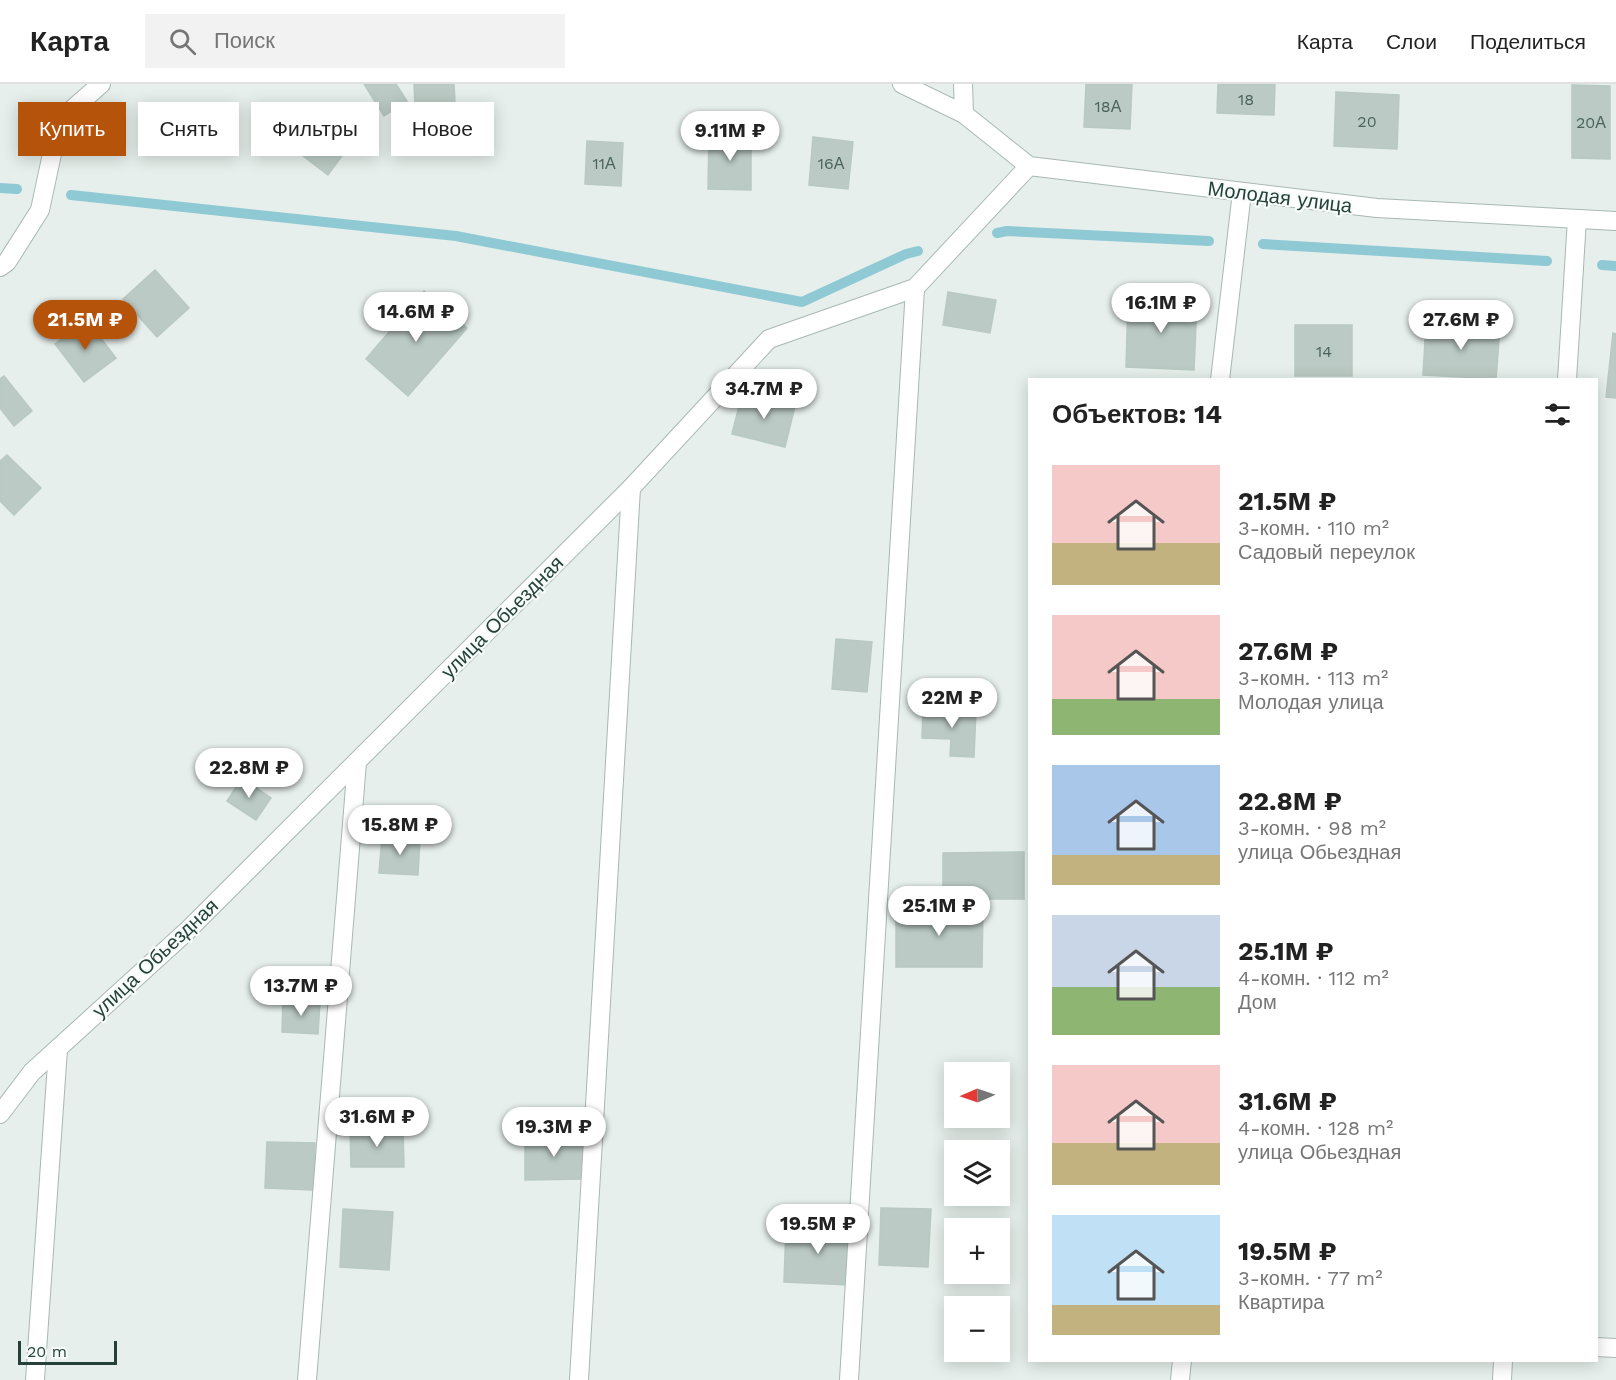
<!DOCTYPE html>
<html lang="ru">
<meta charset="utf-8">
<style>
body{margin:0;font-family:"Work Sans",sans-serif;background:#f2f2f2;color:#222;height:100vh;display:flex;flex-direction:column;font-size:22px;white-space:nowrap}
*{box-sizing:border-box;margin:0}
p{font-size:20px;color:#767676}
.icon{flex:none;width:33px;height:33px;fill:none;stroke:currentColor;stroke-width:2;stroke-linecap:round;stroke-linejoin:round}
.map{position:relative;flex:1;overflow:hidden}
.details{position:absolute;left:1028px;top:294px;width:570px;height:984px;display:flex;flex-direction:column;background:#fff;border-radius:0px;box-shadow:0 3px 15px #0003}
.details>*{flex:none}
.guide{position:absolute;left:18px;top:18px;width:570px;height:54px;display:flex;gap:12px}
.needle{width:39px;rotate:268deg}
.fabs{position:absolute;left:944px;top:978px;display:grid;gap:12px}
.fabs a{display:grid;place-items:center;width:66px;height:66px;border-radius:0px;background:#fff;box-shadow:0 3px 15px #0003;font-size:30px}
.scale{position:absolute;left:18px;bottom:15px;width:99px;box-sizing:border-box;padding-left:6px;border:3px solid #24423a;border-top:0;font-size:16px;line-height:21px;white-space:nowrap;color:#24423a;-webkit-text-stroke:4px #f7fbf9;paint-order:stroke}
.price{position:absolute;translate:-50% -51px;padding:0 14px;border-radius:21px;background:#fff;color:#222;font-size:20px;line-height:39px;filter:drop-shadow(0 2px 3px #0008)}
.price::after{content:'';position:absolute;left:50%;top:36px;width:18px;height:14px;margin-left:-9px;background:inherit;clip-path:polygon(0 0,100% 0,50% 100%)}
.price.selected{background:#b45309;color:#fff}
ul{padding:0;list-style:none}
li{display:flex;align-items:center;gap:18px;height:150px;padding:0 24px}
li span{display:grid;place-items:center;flex:none;width:168px;height:120px;border-radius:0px;color:#555}
li>.icon{margin-inline-start:auto}
span .icon{width:72px;height:72px;fill:#fffc;stroke-width:1}
li b{font-size:26px}
h2{display:flex;justify-content:space-between;align-items:center;height:72px;padding:0 24px;font-size:26px}
.chip{padding:0 21px;border-radius:0px;background:#fff;box-shadow:0 3px 15px #0003;font-size:21px;line-height:54px}
.chip.selected{background:#b45309;color:#fff}
header{display:flex;align-items:center;gap:36px;box-sizing:border-box;height:84px;padding:0 30px;background:#fff;border-bottom:2px solid #e0e0e0}
header strong{font-size:28px}
nav{display:flex;gap:33px;margin-inline-start:auto;font-size:21px}
.search{width:420px;height:54px;background:#f2f2f2;display:flex;align-items:center;gap:15px;box-sizing:border-box;padding:0 21px;border-radius:0px;color:#767676;font-size:22px}
.map>svg:first-child{display:block}
.lines{fill:none;stroke-linecap:round;stroke-linejoin:round}
.stream{stroke:#8ec9d4;stroke-width:10}
.building{fill:#bbcac4;stroke:#b8c9c2;stroke-width:1.5}
.minor-casing{stroke:#a8b8b2;stroke-width:20}
.minor{stroke:#fff;stroke-width:18}
.labels{text-anchor:middle;dominant-baseline:central;stroke-width:4.5;stroke-linejoin:round;paint-order:stroke}
.number-label{font-size:16px;fill:#4a645c}
.street-label{font-size:20px;fill:#24423a;stroke:#f7fbf9}
</style>
<header>
<strong>Карта</strong>
<div class="search"><svg class="icon" aria-label="search" viewBox="0 0 24 24"><circle cx="10" cy="10" r="6"/><path d="M15 15l6 6"/></svg>Поиск</div>
<nav><a>Карта</a><a>Слои</a><a>Поделиться</a></nav>
</header>
<div class="map">
<svg width="1616" height="1296" viewBox="0 0 1616 1296">
<rect width="100%" height="100%" fill="#e6efeb"/>
<g class="lines">
<g class="stream">
<path d="M0,104L17,105"/>
<path d="M71,111L456,152L802,218L906,170L918,167"/>
<path d="M997,149L1007,147L1209,157"/>
<path d="M1263,160L1547,177"/>
<path d="M1602,181L1616,182"/>
</g>
</g>
<g class="building">
<path d="M364,0H396L407,17L384,32Z"/>
<path d="M414,0H454L455,19L415,22Z"/>
<path d="M1086,0H1132L1130,45L1084,43Z"/>
<path d="M1218,0H1275L1274,31L1217,29Z"/>
<path d="M1572,1L1610,2V75L1572,74Z"/>
<path d="M1336,8L1399,11L1397,65L1334,62Z"/>
<path d="M320,39L350,61L328,91L298,68Z"/>
<path d="M709,50L751,51V106L708,105Z"/>
<path d="M813,53L853,58L848,105L809,101Z"/>
<path d="M587,57L623,59L621,102L585,100Z"/>
<path d="M155,186L189,224L157,253L123,215Z"/>
<path d="M424,207L467,244L408,312L366,275Z"/>
<path d="M948,208L996,216L990,249L943,241Z"/>
<path d="M1128,215L1197,218L1194,286L1126,283Z"/>
<path d="M87,236L116,274L84,298L55,260Z"/>
<path d="M1426,239L1500,243L1496,295L1423,291Z"/>
<rect x="1295" y="241" width="57" height="51"/>
<path d="M1613,249L1616,250V314L1606,313Z"/>
<path d="M4,292L32,327L14,342L0,324V295Z"/>
<path d="M742,310L795,322L785,363L732,350Z"/>
<path d="M7,371L41,404L14,431L0,417V377Z"/>
<path d="M836,555L872,558L867,608L832,605Z"/>
<path d="M923,624L976,626L974,673L950,672L951,655L922,654Z"/>
<path d="M242,694L271,714L256,736L227,717Z"/>
<path d="M382,752L420,754L418,791L379,789Z"/>
<path d="M1024,768V815H943V769Z"/>
<path d="M896,823H983L982,883H896Z"/>
<path d="M283,916L320,918L318,950L282,948Z"/>
<path d="M350,1044H403L404,1083H351Z"/>
<path d="M525,1052H583L584,1095L525,1096Z"/>
<path d="M267,1058L315,1059L313,1106L265,1104Z"/>
<path d="M881,1124L931,1125L928,1183L879,1181Z"/>
<path d="M343,1125L393,1128L389,1186L340,1183Z"/>
<path d="M786,1142L853,1144L850,1201L784,1198Z"/>
</g>
<g class="lines">
<g class="minor-casing">
<g id="minor">
<path d="M902,0L964,30L963,0"/>
<path d="M964,30L1029,82L1377,124L1616,137"/>
<path d="M0,183L7,178L40,126L59,37L101,0"/>
<path d="M1220,296L1242,108"/>
<path d="M1567,296L1577,135"/>
<path d="M0,1030L32,988L187,847L631,404L769,255L915,204L1029,82"/>
<path d="M1596,1263L1616,1264"/>
<path d="M35,1296L58,965"/>
<path d="M307,1296L357,678"/>
<path d="M579,1296L631,404"/>
<path d="M849,1296L915,204"/>
<path d="M1180,1296L1182,1276"/>
<path d="M1502,1296L1503,1276"/>
</g>
</g>
<use href="#minor" class="minor"/>
</g>
<g class="labels">
<g class="number-label">
<text x="1246" y="15">18</text>
<text x="1108" y="22">18А</text>
<text x="1367" y="37">20</text>
<text x="1591" y="38">20А</text>
<text x="604" y="79">11А</text>
<text x="831" y="79">16А</text>
<text x="1324" y="267">14</text>
</g>
<g class="street-label">
<text transform="translate(1280 113) rotate(7)">Молодая улица</text>
<text transform="translate(502 533) rotate(-45)">улица Обьездная</text>
<text transform="translate(155 874) rotate(-43)">улица Обьездная</text>
</g>
</g>
</svg>
<div class="fabs">
<a><svg class="needle" viewBox="-14 -14 28 28"><path d="M0-13l5 13h-10z" fill="#e53935"/><path d="M0 13l5-13h-10z" fill="#767676"/></svg></a>
<a><svg class="icon" aria-label="layers" viewBox="0 0 24 24"><path d="M12 4l9 5-9 5-9-5zM3 14l9 5 9-5"/></svg></a>
<a>+</a>
<a>−</a>
</div>
<div class="scale">20 m</div>
<b class="price" style="left:730px;top:78px">9.11M ₽</b>
<b class="price" style="left:1161px;top:250px">16.1M ₽</b>
<b class="price" style="left:416px;top:259px">14.6M ₽</b>
<b class="price selected" style="left:85px;top:267px">21.5M ₽</b>
<b class="price" style="left:1461px;top:267px">27.6M ₽</b>
<b class="price" style="left:764px;top:336px">34.7M ₽</b>
<b class="price" style="left:952px;top:645px">22M ₽</b>
<b class="price" style="left:249px;top:715px">22.8M ₽</b>
<b class="price" style="left:400px;top:772px">15.8M ₽</b>
<b class="price" style="left:939px;top:853px">25.1M ₽</b>
<b class="price" style="left:301px;top:933px">13.7M ₽</b>
<b class="price" style="left:377px;top:1064px">31.6M ₽</b>
<b class="price" style="left:554px;top:1074px">19.3M ₽</b>
<b class="price" style="left:818px;top:1171px">19.5M ₽</b>
<div class="guide">
<a class="chip selected">Купить</a>
<a class="chip">Снять</a>
<a class="chip">Фильтры</a>
<a class="chip">Новое</a>
</div>
<section class="details">
<h2>Объектов: 14<svg class="icon" aria-label="filters" viewBox="0 0 24 24"><path d="M4 7h16M4 17h16"/><circle cx="9" cy="7" r="2"/><circle cx="15" cy="17" r="2"/></svg></h2>
<ul>
<li><span style="background:linear-gradient(#f6c9c9 65%,#c2b280 0)"><svg class="icon" aria-label="home" viewBox="0 0 24 24"><path d="M3 11l9-7 9 7M6 9v11h12V9"/></svg></span><div><b>21.5M ₽</b><p>3-комн. · 110 m²</p><p>Садовый переулок</p></div></li>
<li><span style="background:linear-gradient(#f6c9c9 70%,#8fb573 0)"><svg class="icon" aria-label="home" viewBox="0 0 24 24"><path d="M3 11l9-7 9 7M6 9v11h12V9"/></svg></span><div><b>27.6M ₽</b><p>3-комн. · 113 m²</p><p>Молодая улица</p></div></li>
<li><span style="background:linear-gradient(#a9c7e8 75%,#c2b280 0)"><svg class="icon" aria-label="home" viewBox="0 0 24 24"><path d="M3 11l9-7 9 7M6 9v11h12V9"/></svg></span><div><b>22.8M ₽</b><p>3-комн. · 98 m²</p><p>улица Обьездная</p></div></li>
<li><span style="background:linear-gradient(#c9d6e8 60%,#8fb573 0)"><svg class="icon" aria-label="home" viewBox="0 0 24 24"><path d="M3 11l9-7 9 7M6 9v11h12V9"/></svg></span><div><b>25.1M ₽</b><p>4-комн. · 112 m²</p><p>Дом</p></div></li>
<li><span style="background:linear-gradient(#f6c9c9 65%,#c2b280 0)"><svg class="icon" aria-label="home" viewBox="0 0 24 24"><path d="M3 11l9-7 9 7M6 9v11h12V9"/></svg></span><div><b>31.6M ₽</b><p>4-комн. · 128 m²</p><p>улица Обьездная</p></div></li>
<li><span style="background:linear-gradient(#bfe0f5 75%,#c2b280 0)"><svg class="icon" aria-label="home" viewBox="0 0 24 24"><path d="M3 11l9-7 9 7M6 9v11h12V9"/></svg></span><div><b>19.5M ₽</b><p>3-комн. · 77 m²</p><p>Квартира</p></div></li>
</ul>
</section>
</div>
